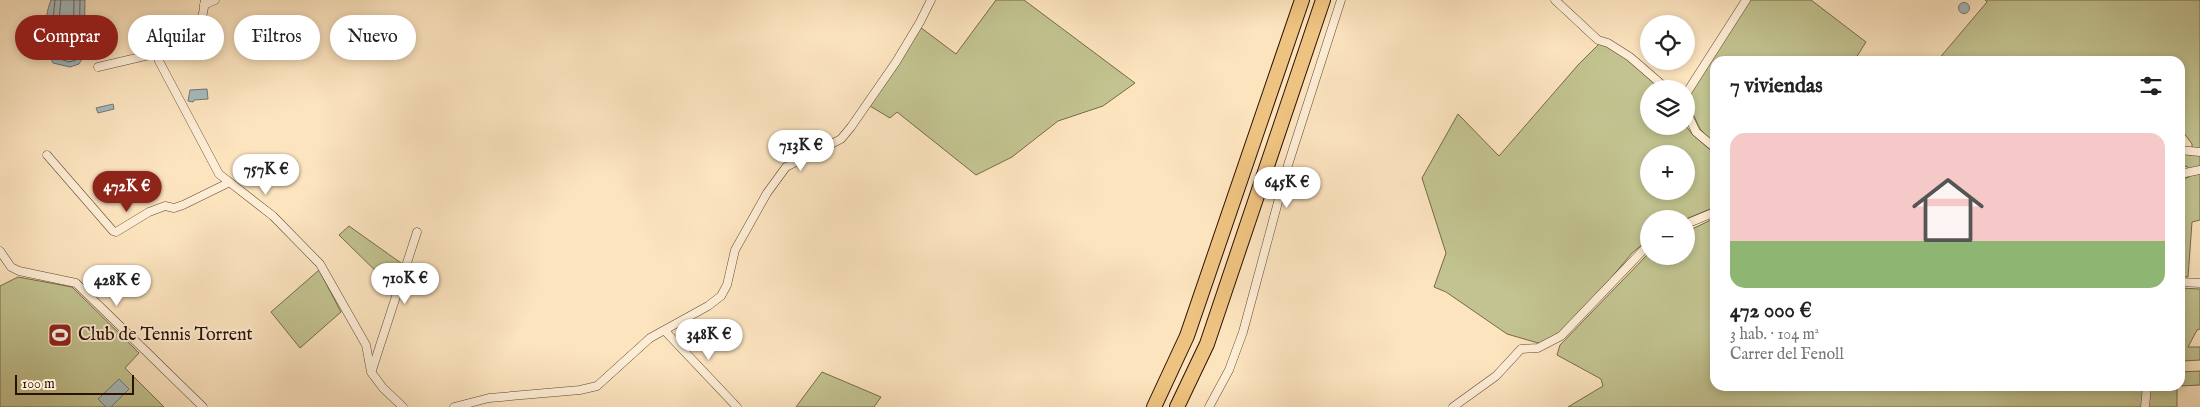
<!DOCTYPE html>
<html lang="es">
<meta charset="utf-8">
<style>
body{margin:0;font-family:"IM FELL English",serif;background:#f6f6f6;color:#222;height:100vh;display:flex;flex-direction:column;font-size:19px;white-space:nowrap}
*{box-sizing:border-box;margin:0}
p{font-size:16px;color:#767676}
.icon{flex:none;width:28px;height:28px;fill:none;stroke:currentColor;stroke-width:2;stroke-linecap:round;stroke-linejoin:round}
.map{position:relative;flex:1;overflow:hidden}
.sheet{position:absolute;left:1710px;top:56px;width:475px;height:335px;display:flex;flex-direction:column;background:#fff;border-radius:15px;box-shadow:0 2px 8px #0003}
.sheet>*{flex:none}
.guide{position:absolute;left:15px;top:15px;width:475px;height:45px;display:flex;gap:10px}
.tools{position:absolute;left:1640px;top:15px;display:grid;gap:10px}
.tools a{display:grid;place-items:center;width:55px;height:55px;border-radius:50%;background:#fff;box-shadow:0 2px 8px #0003;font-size:25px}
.scale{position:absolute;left:15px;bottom:12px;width:119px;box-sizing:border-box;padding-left:5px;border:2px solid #2c1102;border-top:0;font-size:14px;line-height:18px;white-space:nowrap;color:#2c1102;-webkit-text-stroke:4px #fdedd5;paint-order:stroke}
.price{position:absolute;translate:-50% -42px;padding:0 11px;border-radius:18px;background:#fff;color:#222;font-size:16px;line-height:32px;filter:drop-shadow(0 1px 2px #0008)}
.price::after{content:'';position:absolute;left:50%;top:30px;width:15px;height:11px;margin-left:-8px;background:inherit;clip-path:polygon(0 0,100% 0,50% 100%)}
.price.on{background:#8f2418;color:#fff}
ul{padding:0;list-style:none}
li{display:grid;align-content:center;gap:10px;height:265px;padding:0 20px}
li span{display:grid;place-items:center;height:155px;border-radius:15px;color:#555}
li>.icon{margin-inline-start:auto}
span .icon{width:90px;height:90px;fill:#fffc;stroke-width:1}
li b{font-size:21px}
h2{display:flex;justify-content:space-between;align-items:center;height:60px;padding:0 20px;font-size:21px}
.chip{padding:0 18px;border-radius:22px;background:#fff;box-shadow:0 2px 8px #0003;font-size:18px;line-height:45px}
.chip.on{background:#8f2418;color:#fff}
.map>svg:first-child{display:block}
.green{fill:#c2c390;stroke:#776a49;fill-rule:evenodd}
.water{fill:#a5bbbe;stroke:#757773}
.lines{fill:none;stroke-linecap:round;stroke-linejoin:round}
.shore{stroke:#686660;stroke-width:1}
.street-casing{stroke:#604631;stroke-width:9}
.highway-casing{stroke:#2c1102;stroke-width:16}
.street{stroke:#fdedd5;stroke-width:8}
.highway{stroke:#eec280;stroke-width:14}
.labels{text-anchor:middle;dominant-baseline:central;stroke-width:4;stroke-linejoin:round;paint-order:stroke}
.poi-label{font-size:18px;fill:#2c1102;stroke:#fdedd5;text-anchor:start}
</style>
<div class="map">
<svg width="2200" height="407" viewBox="0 0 2200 407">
<rect width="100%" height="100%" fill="#fce4bf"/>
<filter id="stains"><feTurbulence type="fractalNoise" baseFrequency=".004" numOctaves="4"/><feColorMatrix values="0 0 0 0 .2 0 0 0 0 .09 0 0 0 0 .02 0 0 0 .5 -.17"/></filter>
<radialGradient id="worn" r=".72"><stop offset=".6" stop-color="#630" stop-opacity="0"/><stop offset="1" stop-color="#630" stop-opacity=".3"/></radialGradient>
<g class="green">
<path d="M996,0H1024L1135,83L1103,106L1058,121L1012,157L976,175L897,112L890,118L870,106L920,27L956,54Z"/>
<path d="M1750,0H1811L1866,42L1854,61H1715V145L1700,129L1686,99Z"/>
<path d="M1985,0H2200V220L2192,222L2188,277L2180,276V180L2189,177L2187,166L2180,168V154L2192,155V144L2183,132L2180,123V61H1937L1987,2Z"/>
<path d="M1600,43C1624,51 1645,71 1663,89H1649V126H1686L1692,134L1715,154V207L1686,219H1649V239L1632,253L1611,278L1555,338L1545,342L1538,343L1507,334L1446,292L1434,287L1446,253L1422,178L1458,114L1499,156L1578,65ZM1649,154H1686V191H1649Z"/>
<path d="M1715,218V386H2177V407H1568L1603,386L1601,379L1557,355L1560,345L1649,253V256H1686V232Z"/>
<path d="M349,226L401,263L393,288L339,235Z"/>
<path d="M319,270L341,312L300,348L271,312Z"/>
<path d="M18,277L72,287L139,353L125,368L164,407H0V286Z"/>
<path d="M2180,288L2200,289V329L2197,330L2188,347H2200V360L2183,361L2181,372L2200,371V385L2180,386Z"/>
<path d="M822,372L881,397L874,407H796Z"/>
</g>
<g class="water">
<path d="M51,0H85L84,56L79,64L70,67L53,63L52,61C45,41 43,20 51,0Z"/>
<circle cx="1964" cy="8" r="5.5"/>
<path d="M207,89L208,99L194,100L193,102L188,101L190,90Z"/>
<path d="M113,104L114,109L98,113L96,108Z"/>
<path d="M119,379L129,389L111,407H106L98,399Z"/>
</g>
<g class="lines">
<g class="shore">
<path d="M55,0L51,41L57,58L69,62L76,60L79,55L80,0"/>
<path d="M61,0L57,40L61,53L69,56L73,53L74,0"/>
</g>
<g class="street-casing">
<g id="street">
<path d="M205,0C204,11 201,27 191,33C175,44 158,33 159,61L219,174L273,216L320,264L366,345L371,372L383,388L403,407"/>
<path d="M1555,0L1598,40L1608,43L1630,57L1667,89"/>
<path d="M204,5L215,0"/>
<path d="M98,67L158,53"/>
<path d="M1686,94L1746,0"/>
<path d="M1686,111L1696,132L1715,148"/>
<path d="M2180,150L2200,152"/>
<path d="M47,155L113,231L116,232L149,212L165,206L174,208L183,205L228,183"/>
<path d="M2180,174L2200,170"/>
<path d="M1686,224L1715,212"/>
<path d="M0,251L11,267L19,271L76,283L203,407"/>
<path d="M2180,282L2200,283"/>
<path d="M665,331L737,407"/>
<path d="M372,370L417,232"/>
<path d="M454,407L489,398L580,390L597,386L650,338L708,306L721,296L727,285L735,250L767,193L786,167L841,139L851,127L896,62L920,22L931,0"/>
<path d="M1209,407L1229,370L1243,332L1288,165L1341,0"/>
<path d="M1453,407L1496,376L1521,349L1538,348L1561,336L1649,244"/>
<path d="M2145,407L2147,386"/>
</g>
</g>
<g class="highway-casing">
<g id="highway">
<path d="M1154,407L1187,336L1302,0"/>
<path d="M1177,407L1207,344L1323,0"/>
</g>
</g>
<use href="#street" class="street"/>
<use href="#highway" class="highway"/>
</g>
<defs>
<g id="stadium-square" transform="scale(1.25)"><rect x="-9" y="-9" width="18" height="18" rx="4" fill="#8f2418" stroke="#fdedd5"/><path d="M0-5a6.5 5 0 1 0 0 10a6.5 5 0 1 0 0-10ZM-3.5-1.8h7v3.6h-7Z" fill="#fff"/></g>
</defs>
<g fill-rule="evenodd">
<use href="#stadium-square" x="60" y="335"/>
</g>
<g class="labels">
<g class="poi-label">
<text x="78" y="335">Club de Tennis Torrent</text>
</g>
</g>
<rect width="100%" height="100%" filter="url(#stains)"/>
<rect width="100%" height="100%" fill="url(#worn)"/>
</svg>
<div class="tools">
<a><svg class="icon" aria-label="locate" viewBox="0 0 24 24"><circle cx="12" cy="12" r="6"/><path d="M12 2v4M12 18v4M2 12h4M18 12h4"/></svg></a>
<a><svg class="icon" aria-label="layers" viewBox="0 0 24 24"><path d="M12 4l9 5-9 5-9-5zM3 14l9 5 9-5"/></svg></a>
<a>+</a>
<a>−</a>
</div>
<div class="scale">100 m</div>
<b class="price" style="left:801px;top:172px">713K €</b>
<b class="price" style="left:266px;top:196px">757K €</b>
<b class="price" style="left:1287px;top:209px">645K €</b>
<b class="price on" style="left:127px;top:213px">472K €</b>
<b class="price" style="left:405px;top:305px">710K €</b>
<b class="price" style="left:117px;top:307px">428K €</b>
<b class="price" style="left:709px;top:361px">348K €</b>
<div class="guide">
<a class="chip on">Comprar</a>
<a class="chip">Alquilar</a>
<a class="chip">Filtros</a>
<a class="chip">Nuevo</a>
</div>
<section class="sheet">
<h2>7 viviendas<svg class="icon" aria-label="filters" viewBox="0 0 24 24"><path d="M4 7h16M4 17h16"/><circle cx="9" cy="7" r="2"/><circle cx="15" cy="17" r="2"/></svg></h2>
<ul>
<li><span style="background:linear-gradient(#f6c9c9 70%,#8fb573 0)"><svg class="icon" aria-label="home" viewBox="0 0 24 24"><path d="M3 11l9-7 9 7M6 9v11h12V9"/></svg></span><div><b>472 000 €</b><p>3 hab. · 104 m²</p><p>Carrer del Fenoll</p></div></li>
</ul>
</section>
</div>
